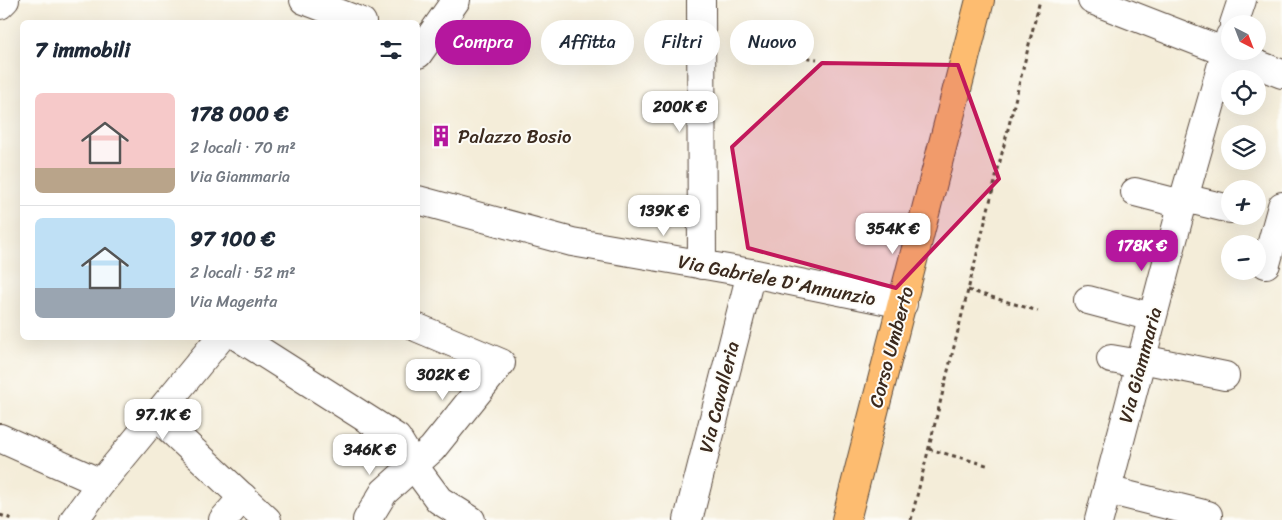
<!DOCTYPE html>
<html lang="it">
<meta charset="utf-8">
<style>
body{margin:0;font-family:Sriracha,sans-serif;background:#f2f2f3;color:#1f2937;height:100vh;display:flex;flex-direction:column;font-size:19px;white-space:nowrap}
*{box-sizing:border-box;margin:0}
p{font-size:16px;color:#747a83}
.icon{flex:none;width:28px;height:28px;fill:none;stroke:currentColor;stroke-width:2;stroke-linecap:round;stroke-linejoin:round}
.map{position:relative;flex:1;overflow:hidden}
.drawer{position:absolute;left:20px;top:20px;width:400px;height:320px;display:flex;flex-direction:column;background:#fff;border-radius:8px;box-shadow:0 5px 20px #0002}
.drawer>*{flex:none}
.top-card{position:absolute;left:435px;top:20px;width:475px;height:45px;display:flex;gap:10px}
.needle{width:32px;rotate:138deg}
.fabs{position:absolute;left:1221px;top:15px;display:grid;gap:10px}
.fabs a{display:grid;place-items:center;width:45px;height:45px;border-radius:50%;background:#fff;box-shadow:0 5px 20px #0002;font-size:25px}
.price{position:absolute;translate:-50% -42px;padding:0 11px;border-radius:10px;background:#fff;color:#222;font-size:16px;line-height:32px;filter:drop-shadow(0 1px 2px #0008)}
.price::after{content:'';position:absolute;left:50%;top:30px;width:15px;height:11px;margin-left:-8px;background:inherit;clip-path:polygon(0 0,100% 0,50% 100%)}
.price.on{background:#b5179e;color:#fff}
ul{padding:0;list-style:none}
li{display:flex;align-items:center;gap:15px;height:125px;padding:0 15px}
li+li{border-top:1px solid #e0e1e3}
li span{display:grid;place-items:center;flex:none;width:140px;height:100px;border-radius:8px;color:#555}
li>.icon{margin-inline-start:auto}
span .icon{width:60px;height:60px;fill:#fffc;stroke-width:1}
li b{font-size:21px}
h2{display:flex;justify-content:space-between;align-items:center;height:60px;padding:0 15px;font-size:21px}
.pill{padding:0 18px;border-radius:22px;background:#fff;box-shadow:0 5px 20px #0002;font-size:18px;line-height:45px}
.pill.on{background:#b5179e;color:#fff}
.map>svg:first-child{display:block}
.lines{fill:none;stroke-linecap:round;stroke-linejoin:round}
.minor-casing{stroke:#57473a;stroke-width:30}
.major-casing{stroke:#57473a;stroke-width:30}
.path{stroke:#57473a;stroke-width:3;stroke-dasharray:4 4;stroke-linecap:butt}
.minor{stroke:#fff;stroke-width:28}
.major{stroke:#fdbc6f;stroke-width:28}
.marked{fill:#c2185b;fill-opacity:0.2;stroke:#c2185b;stroke-width:4;stroke-linejoin:round}
.labels{text-anchor:middle;dominant-baseline:central;stroke-width:4;stroke-linejoin:round;paint-order:stroke}
.poi-label{font-size:19px;fill:#3b2a1e;stroke:#fdfcf7;text-anchor:start}
.street-label{font-size:19px;fill:#3b2a1e;stroke:#fdfcf7}
</style>
<div class="map">
<svg width="1282" height="520" viewBox="0 0 1282 520">
<rect width="100%" height="100%" fill="#fdfcf7"/>
<filter id="ink" filterUnits="userSpaceOnUse"><feTurbulence type="fractalNoise" baseFrequency=".02" numOctaves="2"/><feDisplacementMap in="SourceGraphic" scale="10" xChannelSelector="R" yChannelSelector="G"/><feConvolveMatrix kernelMatrix="1 2 1 2 8 2 1 2 1" color-interpolation-filters="sRGB"/></filter>
<filter id="wash" filterUnits="userSpaceOnUse"><feTurbulence type="fractalNoise" baseFrequency=".0096" numOctaves="4" result="noise"/><feDisplacementMap in="SourceGraphic" scale="20" xChannelSelector="R" yChannelSelector="G"/><feGaussianBlur stdDeviation="1.12" result="paint"/><feColorMatrix in="noise" values="0 0 0 0 0 0 0 0 0 0 0 0 0 0 0 0 0 1.4 0 .05"/><feComposite in="paint" operator="in"/></filter>
<g filter="url(#wash)">
<rect width="100%" height="100%" fill="#f4edd9"/>
</g>
<g filter="url(#ink)">
<g class="lines">
<g class="minor-casing">
<g id="minor">
<path d="M304,0L362,22"/>
<path d="M701,0L702,265"/>
<path d="M1092,0L1282,74"/>
<path d="M0,5L5,0"/>
<path d="M1234,24L1242,0"/>
<path d="M418,54L456,0"/>
<path d="M1135,192L1182,204"/>
<path d="M1184,198L1230,209"/>
<path d="M418,200L572,242L751,273L903,304"/>
<path d="M1266,264L1282,206"/>
<path d="M1088,300L1152,317"/>
<path d="M240,338L397,438L414,466L439,500L471,520"/>
<path d="M1111,359L1140,364"/>
<path d="M1142,359L1225,376"/>
<path d="M156,416L267,520"/>
<path d="M0,438L101,483"/>
<path d="M1107,490L1208,515"/>
<path d="M74,520L101,483L220,338"/>
<path d="M223,520L243,497"/>
<path d="M367,520L384,492L432,449L501,363L418,328"/>
<path d="M688,520L751,273"/>
<path d="M1099,520L1184,198L1230,36"/>
</g>
</g>
<g class="major-casing">
<path id="major" d="M846,520L980,0"/>
</g>
<g class="path">
<path d="M736,48L817,59"/>
<path d="M968,290L1038,311"/>
<path d="M929,449L990,466"/>
<path d="M0,515L15,520"/>
<path d="M911,520L1040,0"/>
</g>
<use href="#minor" class="minor"/>
<use href="#major" class="major"/>
</g>
</g>
<path class="marked" d="M822,63L958,65L999,179L896,288L748,248L732,147Z"/>
<defs>
<g id="building-bare" transform="scale(1.725)"><path d="M-4-6H4V6H1V3H-1V6H-4ZM-2.5-4.3h1.7v1.8h-1.7ZM.8-4.3h1.7v1.8H.8ZM-2.5-1h1.7V.8h-1.7ZM.8-1h1.7V.8H.8Z" fill="#b5179e" stroke="#fdfcf7" stroke-width="2.5" paint-order="stroke"/></g>
</defs>
<g fill-rule="evenodd">
<use href="#building-bare" x="441" y="136"/>
</g>
<g class="labels">
<g class="poi-label">
<text x="458" y="136">Palazzo Bosio</text>
</g>
<g class="street-label">
<text transform="translate(777 280) rotate(11)">Via Gabriele D'Annunzio</text>
<text transform="translate(891 347) rotate(-75)">Corso Umberto</text>
<text transform="translate(1140 365) rotate(-75)">Via Giammaria</text>
<text transform="translate(719 397) rotate(-76)">Via Cavalleria</text>
</g>
</g>
</svg>
<div class="fabs">
<a><svg class="needle" viewBox="-14 -14 28 28"><path d="M0-13l5 13h-10z" fill="#e53935"/><path d="M0 13l5-13h-10z" fill="#747a83"/></svg></a>
<a><svg class="icon" aria-label="locate" viewBox="0 0 24 24"><circle cx="12" cy="12" r="6"/><path d="M12 2v4M12 18v4M2 12h4M18 12h4"/></svg></a>
<a><svg class="icon" aria-label="layers" viewBox="0 0 24 24"><path d="M12 4l9 5-9 5-9-5zM3 14l9 5 9-5"/></svg></a>
<a>+</a>
<a>−</a>
</div>
<b class="price" style="left:680px;top:133px">200K €</b>
<b class="price" style="left:664px;top:237px">139K €</b>
<b class="price" style="left:893px;top:255px">354K €</b>
<b class="price on" style="left:1142px;top:272px">178K €</b>
<b class="price" style="left:443px;top:401px">302K €</b>
<b class="price" style="left:163px;top:441px">97.1K €</b>
<b class="price" style="left:370px;top:476px">346K €</b>
<div class="top-card">
<a class="pill on">Compra</a>
<a class="pill">Affitta</a>
<a class="pill">Filtri</a>
<a class="pill">Nuovo</a>
</div>
<section class="drawer">
<h2>7 immobili<svg class="icon" aria-label="filters" viewBox="0 0 24 24"><path d="M4 7h16M4 17h16"/><circle cx="9" cy="7" r="2"/><circle cx="15" cy="17" r="2"/></svg></h2>
<ul>
<li><span style="background:linear-gradient(#f6c9c9 75%,#b9a48a 0)"><svg class="icon" aria-label="home" viewBox="0 0 24 24"><path d="M3 11l9-7 9 7M6 9v11h12V9"/></svg></span><div><b>178 000 €</b><p>2 locali · 70 m²</p><p>Via Giammaria</p></div></li>
<li><span style="background:linear-gradient(#bfe0f5 70%,#9aa5b1 0)"><svg class="icon" aria-label="home" viewBox="0 0 24 24"><path d="M3 11l9-7 9 7M6 9v11h12V9"/></svg></span><div><b>97 100 €</b><p>2 locali · 52 m²</p><p>Via Magenta</p></div></li>
</ul>
</section>
</div>
